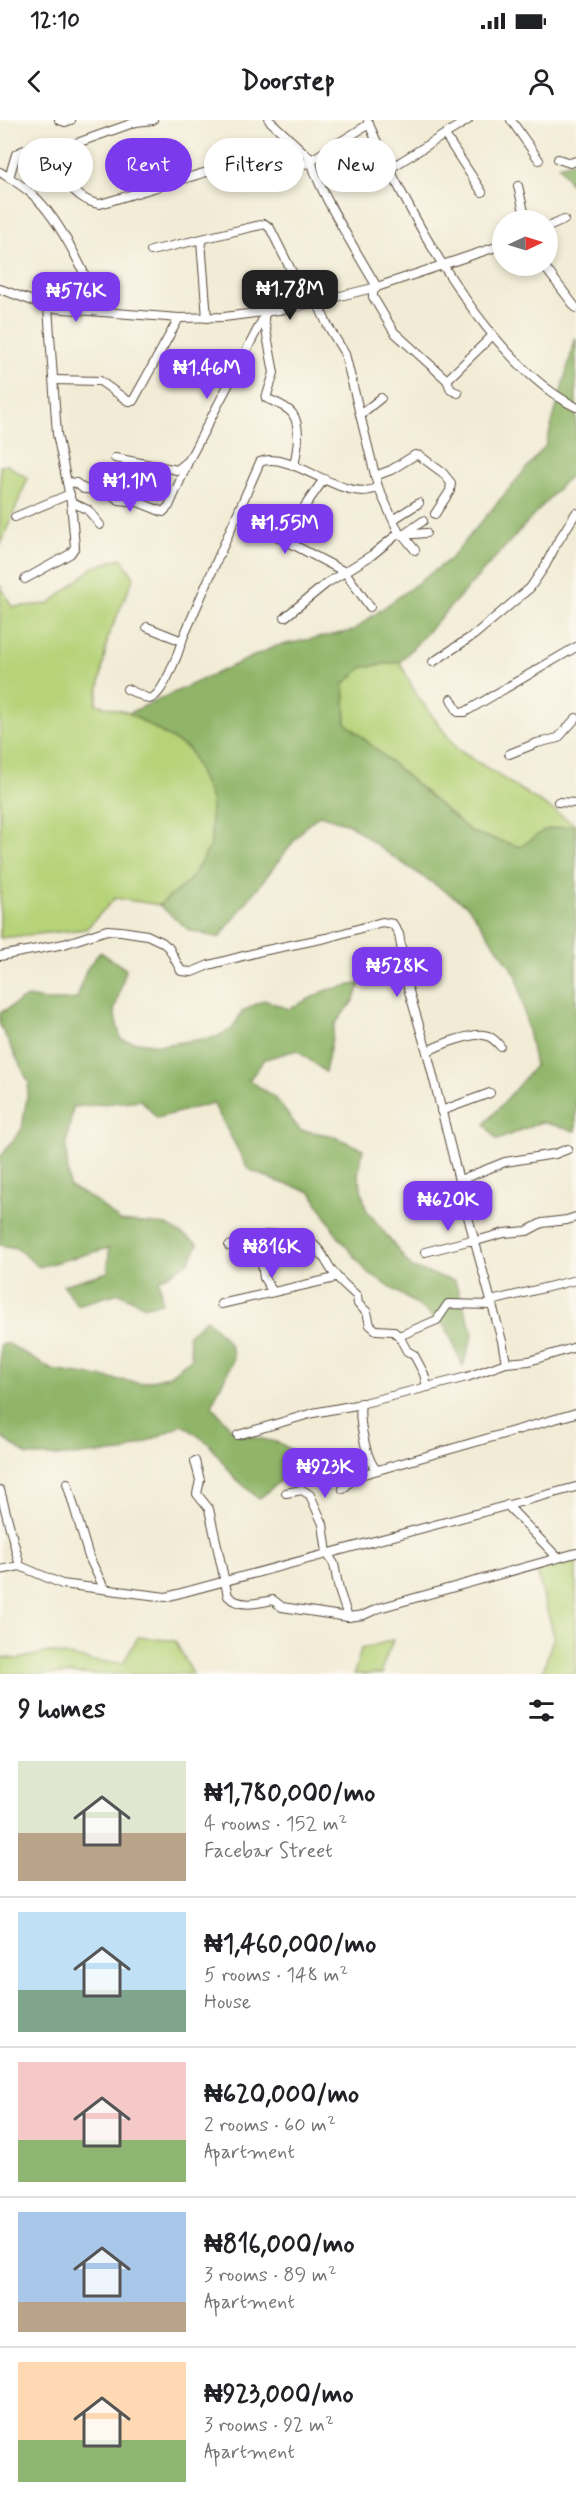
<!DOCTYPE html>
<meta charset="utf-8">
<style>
body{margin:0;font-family:Mynerve,sans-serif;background:#f6f6f6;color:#202124;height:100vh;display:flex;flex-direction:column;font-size:22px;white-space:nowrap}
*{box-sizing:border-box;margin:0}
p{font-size:20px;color:#757577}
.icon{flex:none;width:33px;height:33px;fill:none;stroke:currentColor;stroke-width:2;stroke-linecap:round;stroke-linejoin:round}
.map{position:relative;height:1554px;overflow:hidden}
.drawer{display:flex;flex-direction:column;background:#fff;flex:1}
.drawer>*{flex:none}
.top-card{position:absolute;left:18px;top:18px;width:540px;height:54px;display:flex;gap:12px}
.needle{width:39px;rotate:86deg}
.fabs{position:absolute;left:492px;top:90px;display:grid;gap:12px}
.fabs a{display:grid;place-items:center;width:66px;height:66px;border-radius:50%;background:#fff;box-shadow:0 3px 9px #0003;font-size:30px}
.price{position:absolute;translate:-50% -51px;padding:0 14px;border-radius:12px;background:#7c3aed;color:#fff;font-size:20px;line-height:39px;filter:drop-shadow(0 2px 3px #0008)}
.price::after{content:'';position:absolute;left:50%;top:36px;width:18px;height:14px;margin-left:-9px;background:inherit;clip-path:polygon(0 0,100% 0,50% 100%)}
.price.on{background:#222;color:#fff}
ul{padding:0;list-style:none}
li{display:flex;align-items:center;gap:18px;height:150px;padding:0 18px}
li+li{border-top:2px solid #e0e0e0}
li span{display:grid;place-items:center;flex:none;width:168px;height:120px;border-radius:0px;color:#555}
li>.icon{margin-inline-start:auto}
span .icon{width:72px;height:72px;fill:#fffc;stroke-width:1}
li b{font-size:26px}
h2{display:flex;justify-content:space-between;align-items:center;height:72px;padding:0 18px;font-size:26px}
.chip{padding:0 21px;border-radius:27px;background:#fff;box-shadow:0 3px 9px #0003;font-size:21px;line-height:54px}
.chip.on{background:#7c3aed;color:#fff}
.status{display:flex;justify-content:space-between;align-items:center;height:42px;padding:0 30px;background:#fff;direction:ltr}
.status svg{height:16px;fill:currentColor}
header{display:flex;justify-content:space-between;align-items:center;height:78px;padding:0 18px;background:#fff;font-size:27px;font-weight:800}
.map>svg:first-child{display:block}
.green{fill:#b6d379;stroke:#787e4c;stroke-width:1.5}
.forest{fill:#90b569;stroke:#667044;stroke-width:1.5}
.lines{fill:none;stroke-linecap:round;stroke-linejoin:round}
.minor-casing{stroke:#56473a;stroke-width:10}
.minor{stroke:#fff;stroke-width:8}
</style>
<div class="status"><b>12:10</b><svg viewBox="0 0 49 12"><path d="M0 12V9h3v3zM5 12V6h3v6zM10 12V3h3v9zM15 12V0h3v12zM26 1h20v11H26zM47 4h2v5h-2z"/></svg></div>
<header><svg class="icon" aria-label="back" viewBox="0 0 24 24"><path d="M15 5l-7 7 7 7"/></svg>Doorstep<svg class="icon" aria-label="person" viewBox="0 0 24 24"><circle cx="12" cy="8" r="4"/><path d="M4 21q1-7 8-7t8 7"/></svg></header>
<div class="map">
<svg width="576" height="1554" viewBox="0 0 576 1554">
<rect width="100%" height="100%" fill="#fbf7ec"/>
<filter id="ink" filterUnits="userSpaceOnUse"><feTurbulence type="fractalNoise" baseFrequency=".0167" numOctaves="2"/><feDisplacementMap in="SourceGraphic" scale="12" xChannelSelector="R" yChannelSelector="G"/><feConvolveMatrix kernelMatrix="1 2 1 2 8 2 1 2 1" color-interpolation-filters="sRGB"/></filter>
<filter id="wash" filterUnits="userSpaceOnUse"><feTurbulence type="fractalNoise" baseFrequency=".008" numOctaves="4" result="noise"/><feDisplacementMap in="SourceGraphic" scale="24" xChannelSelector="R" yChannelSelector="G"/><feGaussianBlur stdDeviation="1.35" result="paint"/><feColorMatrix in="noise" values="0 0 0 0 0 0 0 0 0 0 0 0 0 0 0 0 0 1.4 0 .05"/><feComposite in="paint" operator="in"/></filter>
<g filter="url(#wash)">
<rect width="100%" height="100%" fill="#f2ecd6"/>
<g class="green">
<path d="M7,345L28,358L0,426V346Z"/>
<path d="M121,438L134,457L108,517L96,584L129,593L189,629L211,679V725L190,760L159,785L115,778L86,809L0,818V465L12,487L49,484L94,447Z"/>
<path d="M400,542L416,574L457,629L576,705L545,710L520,727L471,712L346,603L344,563L363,547Z"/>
<path d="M573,1441L576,1444V1554H535L543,1550L554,1516L536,1449Z"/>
<path d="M138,1517L175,1521L193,1554H0V1537L18,1539L49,1532L93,1541L123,1543Z"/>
<path d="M393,1520L382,1548L383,1554H354L361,1529Z"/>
</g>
<g class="forest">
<path d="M576,41V72L559,46Z"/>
<path d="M576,217V349L400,542L363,547L344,564L346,603L471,712L520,727L545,710L576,705V1011L541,1002L497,1020L485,1004L535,946L517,856L468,786L390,735L349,704L319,695L304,708L219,818L189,810L159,785L190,760L211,725V679L189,629L129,593L276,526L352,511L450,439L546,325Z"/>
<path d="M100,832L126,849L114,892L121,920L162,925L216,917L232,909L243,891L264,880L289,889L327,870L361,863L353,881L335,904L325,952L297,930L265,939L249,960L275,978L300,1010L330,1015L363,1029L358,1055L366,1089L412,1148L455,1161L473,1214L463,1246L446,1207L419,1186L368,1153L337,1115L311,1072L276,1061L248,1049L213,983L157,998L141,980L73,987L66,1026L69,1066L96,1081L120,1101L167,1105L198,1124L189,1142L159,1160L162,1183L145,1186L119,1173L77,1185L63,1165L108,1152L109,1128L39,1147L16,1128L0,1125V1037L22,1009L29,963L0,905V893L27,877L51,881L77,879L86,850Z"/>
<path d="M206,1199C253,1241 227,1240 212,1286L235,1313L280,1323L305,1339L259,1379L234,1357L209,1324L183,1305L124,1332L64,1336H28L0,1316V1224H9L52,1250L141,1263L168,1256L192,1238L188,1215Z"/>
</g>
</g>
<g filter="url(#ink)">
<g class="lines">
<g class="minor-casing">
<g id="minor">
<path d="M59,0L65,2L71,0"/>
<path d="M269,0L312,40C312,61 364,144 377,167"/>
<path d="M511,0L539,40"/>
<path d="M368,2C407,91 487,242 576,287"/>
<path d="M445,15L482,72"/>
<path d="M558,39L570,43L576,41"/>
<path d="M389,49L468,0"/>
<path d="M0,52C11,59 24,66 34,76C62,102 86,156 101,191"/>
<path d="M56,52L77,23L136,2L153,0"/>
<path d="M9,58L16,34L24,30H28C37,37 46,44 55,51C69,64 80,82 100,84L247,40L263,38L305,44L369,4"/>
<path d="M518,66L526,100"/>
<path d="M548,107L564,100"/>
<path d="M201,121L207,198"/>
<path d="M151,131L265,104L270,108L308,184"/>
<path d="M544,146L576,188"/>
<path d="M377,167L373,172V177L394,212L447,260L451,270L458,273"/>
<path d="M0,169L52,188L179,198L224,197L287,189L377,167L502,125"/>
<path d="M317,182L328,206L345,234L378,367L399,413L403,415L415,430"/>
<path d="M264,199L274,253L266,278C274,282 286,286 292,293C302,306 297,331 294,346"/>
<path d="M54,260L100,261L128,281H133L179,198"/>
<path d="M447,260L493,215"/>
<path d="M361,294L381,278"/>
<path d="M115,338L177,350L188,341"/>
<path d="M375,356L391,350L415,335L420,336L443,353L451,363L450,371L435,394"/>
<path d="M68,362L76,363L84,369L104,370L119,380L138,382L163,392L169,386L189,340L266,193"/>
<path d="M71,382L88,390L100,405"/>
<path d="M305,386L324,359"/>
<path d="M237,395L345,452L370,487"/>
<path d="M15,397L70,374"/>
<path d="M394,399L419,383"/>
<path d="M403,415L423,401"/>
<path d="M403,415L426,413"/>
<path d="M25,459L70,434L75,427L71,382L57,314L48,187"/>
<path d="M285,497L327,463L372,435L399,413"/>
<path d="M147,507L182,521"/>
<path d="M433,542L474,515L530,468L545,446L557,423L576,393"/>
<path d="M127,569L149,579C163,577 179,531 183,518L260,342C292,329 345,386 378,367"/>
<path d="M451,579L458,592H465L576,527"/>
<path d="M509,634L537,623L558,618L576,598"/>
<path d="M558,682L576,683"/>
<path d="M0,836L64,824L107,810L121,811L147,815L162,822L169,828L181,851L192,852L209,845L262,831L326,818L382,802L393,804L399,814L408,868L427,932L468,1097L502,1221L506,1243L529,1241L576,1227"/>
<path d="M427,932C437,925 472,913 484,915C491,916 496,921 500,926"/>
<path d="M441,991L490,973"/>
<path d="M460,1060L505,1042L555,1034L568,1029"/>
<path d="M254,1117L259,1122L264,1158L273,1172"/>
<path d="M229,1126C255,1115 297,1104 318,1129C324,1136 328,1146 334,1153C340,1162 350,1169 357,1176L358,1184L367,1192L370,1205L376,1210L393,1211L399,1216L407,1231L414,1235L424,1254L427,1267"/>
<path d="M425,1132L468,1121H476L504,1113L527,1111L542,1103L567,1100L576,1097"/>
<path d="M491,1181L576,1160"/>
<path d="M221,1184L331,1159L335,1155"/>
<path d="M399,1216L437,1200L448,1184L492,1185"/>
<path d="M361,1283C358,1298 366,1341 377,1350"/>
<path d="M238,1315L313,1293L356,1285L467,1257L506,1243"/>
<path d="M195,1341L200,1360L197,1374L209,1389L228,1476C239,1488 259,1483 273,1480L282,1487L348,1497L364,1495L379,1488L576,1433"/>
<path d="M67,1363L89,1437L104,1468"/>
<path d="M343,1369L353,1359L364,1354L576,1293"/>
<path d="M0,1370L20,1446"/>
<path d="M286,1373L302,1370L310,1375L323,1404L327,1433L334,1444L339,1470L348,1497"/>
<path d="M507,1385L558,1438"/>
<path d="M0,1450L20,1446L62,1464L166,1477L576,1367"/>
</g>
</g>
<use href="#minor" class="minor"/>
</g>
</g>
</svg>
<div class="fabs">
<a><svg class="needle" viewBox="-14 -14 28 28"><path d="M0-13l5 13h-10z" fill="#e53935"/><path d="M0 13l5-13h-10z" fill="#757577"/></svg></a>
</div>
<b class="price on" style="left:290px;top:201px">₦1.78M</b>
<b class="price" style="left:76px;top:203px">₦576K</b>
<b class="price" style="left:207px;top:280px">₦1.46M</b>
<b class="price" style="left:130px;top:393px">₦1.1M</b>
<b class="price" style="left:285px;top:435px">₦1.55M</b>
<b class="price" style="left:397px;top:878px">₦528K</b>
<b class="price" style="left:448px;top:1112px">₦620K</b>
<b class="price" style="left:272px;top:1159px">₦816K</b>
<b class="price" style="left:325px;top:1379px">₦923K</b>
<div class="top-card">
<a class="chip">Buy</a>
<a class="chip on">Rent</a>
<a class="chip">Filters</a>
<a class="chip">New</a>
</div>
</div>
<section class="drawer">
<h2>9 homes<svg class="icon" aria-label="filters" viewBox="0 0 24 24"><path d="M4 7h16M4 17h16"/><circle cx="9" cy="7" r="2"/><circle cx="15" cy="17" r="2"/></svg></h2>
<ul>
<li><span style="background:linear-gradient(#dfe7d0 60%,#b9a48a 0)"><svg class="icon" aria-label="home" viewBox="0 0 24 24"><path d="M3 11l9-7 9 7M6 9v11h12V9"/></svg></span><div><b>₦1,780,000/mo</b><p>4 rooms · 152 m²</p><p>Facebar Street</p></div></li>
<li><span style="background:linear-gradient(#bfe0f5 65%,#7fa58c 0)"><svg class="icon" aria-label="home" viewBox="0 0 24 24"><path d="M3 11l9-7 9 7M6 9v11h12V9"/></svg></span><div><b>₦1,460,000/mo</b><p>5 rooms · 148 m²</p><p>House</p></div></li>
<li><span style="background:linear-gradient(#f6c9c9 65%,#8fb573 0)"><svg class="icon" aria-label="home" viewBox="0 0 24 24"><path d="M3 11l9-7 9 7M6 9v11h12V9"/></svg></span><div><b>₦620,000/mo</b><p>2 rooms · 60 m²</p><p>Apartment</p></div></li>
<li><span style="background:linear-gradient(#a9c7e8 75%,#b9a48a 0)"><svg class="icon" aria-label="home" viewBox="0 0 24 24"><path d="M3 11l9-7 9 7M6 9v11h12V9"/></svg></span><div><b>₦816,000/mo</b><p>3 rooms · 89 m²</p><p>Apartment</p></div></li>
<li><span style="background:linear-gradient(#ffd9b3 65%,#8fb573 0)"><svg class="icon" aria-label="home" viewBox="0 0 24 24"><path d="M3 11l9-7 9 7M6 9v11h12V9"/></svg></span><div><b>₦923,000/mo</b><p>3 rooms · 92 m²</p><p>Apartment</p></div></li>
</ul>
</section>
